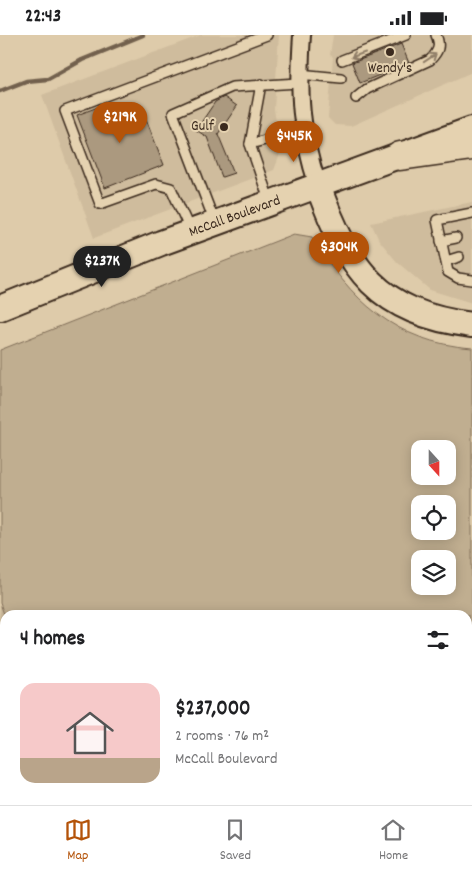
<!DOCTYPE html>
<meta charset="utf-8">
<style>
body{margin:0;font-family:Dekko,sans-serif;background:#f6f6f6;color:#202124;height:100vh;display:flex;flex-direction:column;font-size:19px;white-space:nowrap}
*{box-sizing:border-box;margin:0}
p{font-size:16px;color:#757577}
.icon{flex:none;width:28px;height:28px;fill:none;stroke:currentColor;stroke-width:2;stroke-linecap:round;stroke-linejoin:round}
.map{position:relative;flex:1;overflow:hidden}
.side{position:absolute;left:0px;top:575px;width:472px;height:195px;display:flex;flex-direction:column;background:#fff;border-radius:15px 15px 0 0;box-shadow:0 2px 12px #0003}
.side>*{flex:none}
.needle{width:32px;rotate:159deg}
.buttons{position:absolute;left:411px;top:405px;display:grid;gap:10px}
.buttons a{display:grid;place-items:center;width:45px;height:45px;border-radius:10px;background:#fff;box-shadow:0 2px 12px #0003;font-size:25px}
.price{position:absolute;translate:-50% -42px;padding:0 11px;border-radius:18px;background:#b45309;color:#fff;font-size:16px;line-height:32px;filter:drop-shadow(0 1px 2px #0008)}
.price::after{content:'';position:absolute;left:50%;top:30px;width:15px;height:11px;margin-left:-8px;background:inherit;clip-path:polygon(0 0,100% 0,50% 100%)}
.price.active{background:#222;color:#fff}
ul{padding:0;list-style:none}
li{display:flex;align-items:center;gap:15px;height:125px;padding:0 20px}
li span{display:grid;place-items:center;flex:none;width:140px;height:100px;border-radius:15px;color:#555}
li>.icon{margin-inline-start:auto}
span .icon{width:60px;height:60px;fill:#fffc;stroke-width:1}
li b{font-size:21px}
h2{display:flex;justify-content:space-between;align-items:center;height:60px;padding:0 20px;font-size:21px}
.status{display:flex;justify-content:space-between;align-items:center;height:35px;padding:0 25px;background:#fff;direction:ltr}
.status svg{height:14px;fill:currentColor}
.tab-bar{display:flex;justify-content:space-around;align-items:center;height:70px;border-top:1px solid #e0e0e0;background:#fff;font-size:14px;color:#757577}
.tab-bar a{display:grid;justify-items:center;gap:2px}
.tab-bar .active{color:#b45309}
.map>svg:first-child{display:block}
.built{fill:#cfbc9d}
.green{fill:#c0ae90;stroke:#7e6c57;fill-rule:evenodd}
.lines{fill:none;stroke-linecap:round;stroke-linejoin:round}
.stream{stroke:#72614d;stroke-width:4.5}
.building{fill:#ab997f;stroke:#3b2a1e}
.lane-casing{stroke:#3b2a1e;stroke-width:12}
.street-casing{stroke:#3b2a1e;stroke-width:20}
.secondary-casing{stroke:#3b2a1e;stroke-width:28}
.highway-casing{stroke:#3b2a1e;stroke-width:31}
.lane{stroke:#e5d2b0;stroke-width:9}
.street{stroke:#e5d2b0;stroke-width:16}
.secondary{stroke:#e5d2b0;stroke-width:24}
.highway{stroke:#e5d2b0;stroke-width:28}
.oneway{stroke:#907e67}
.poi-dot{fill:#3b2a1e;stroke:#e5d2b0;stroke-width:2}
.labels{text-anchor:middle;dominant-baseline:central;stroke-width:4;stroke-linejoin:round;paint-order:stroke}
.poi-label{font-size:15px;fill:#3b2a1e;stroke:#e5d2b0}
.street-label{font-size:15px;fill:#3b2a1e;stroke:#e5d2b0}
</style>
<div class="status"><b>22:43</b><svg viewBox="0 0 49 12"><path d="M0 12V9h3v3zM5 12V6h3v6zM10 12V3h3v9zM15 12V0h3v12zM26 1h20v11H26zM47 4h2v5h-2z"/></svg></div>
<div class="map">
<svg width="472" height="770" viewBox="0 0 472 770">
<rect width="100%" height="100%" fill="#decbaa"/>
<filter id="ink" filterUnits="userSpaceOnUse"><feTurbulence type="fractalNoise" baseFrequency=".02" numOctaves="2"/><feDisplacementMap in="SourceGraphic" scale="10" xChannelSelector="R" yChannelSelector="G"/><feConvolveMatrix kernelMatrix="1 2 1 2 8 2 1 2 1" color-interpolation-filters="sRGB"/></filter>
<g filter="url(#ink)">
<g class="built">
<path d="M201,0H279L274,74L281,117L274,135L94,203L42,60Z"/>
<path d="M333,0H472V37L351,91L335,90L328,83L333,22L330,20Z"/>
<path d="M472,167V268L430,255L397,227L379,205L371,188Z"/>
<path d="M0,568L5,582V765H72L74,770H0Z"/>
</g>
<g class="green">
<path d="M294,199L312,202C351,265 394,307 472,313V752L468,754V580H5V582L0,568V315ZM420,414H448V441H420ZM420,469H448V496H420ZM420,524H448V551H420Z"/>
<path d="M72,765H437L424,770H74Z"/>
</g>
<g class="lines">
<path class="stream" d="M0,56L26,46L48,44L82,25L143,0"/>
</g>
<g class="building">
<path d="M401,9L409,28L360,48L352,28Z"/>
<path d="M224,62L237,71L218,99L234,138L222,142L207,102L196,95L215,67Z"/>
<path d="M106,69L112,83L141,71L164,130L105,153L77,80Z"/>
</g>
<g class="lines">
<g class="lane-casing">
<g id="lane">
<path d="M342,25L406,0"/>
<path d="M299,39L341,43"/>
<path d="M261,49L250,109L270,168"/>
<path d="M356,63L367,54L430,25C438,17 441,11 436,0"/>
<path d="M250,109L303,95"/>
<path d="M472,178L437,185L448,237L458,243L472,245"/>
<path d="M215,188L173,78L232,52L299,48"/>
<path d="M190,195L171,153L156,149L100,169L65,76L267,0"/>
<path d="M441,206L456,203"/>
<path d="M446,226L459,222"/>
<path d="M0,636L5,651"/>
<path d="M45,765L46,770"/>
</g>
</g>
<g class="street-casing">
<g id="street">
<path d="M302,0C298,58 300,96 318,151"/>
<path d="M470,770L472,769"/>
</g>
</g>
<g class="secondary-casing">
<g id="secondary">
<path d="M318,151C349,235 378,278 472,290"/>
<path d="M0,273L161,208L472,94"/>
</g>
</g>
<g class="highway-casing">
<path id="highway" d="M400,121L472,111"/>
</g>
<use href="#lane" class="lane"/>
<use href="#street" class="street"/>
<use href="#secondary" class="secondary"/>
<use href="#highway" class="highway"/>
</g>
<defs><path id="oneway-shaft" d="M-6 0H5M1.5-3L5.5 0L1.5 3" fill="none" stroke-width="1.6" stroke-linecap="round" stroke-linejoin="round" transform="scale(1.25)"/></defs>
<g class="oneway">
<use href="#oneway-shaft" transform="translate(358 20) rotate(161)"/>
<use href="#oneway-shaft" transform="translate(430 23) rotate(-34)"/>
</g>
</g>
<g class="poi-dot">
<circle cx="390" cy="17" r="5"/>
<circle cx="224" cy="92" r="5"/>
</g>
<g class="labels">
<g class="poi-label">
<text x="390" y="34">Wendy's</text>
<text x="214" y="92" text-anchor="end">Gulf</text>
</g>
<g class="street-label">
<text transform="translate(235 182) rotate(-20)">McCall Boulevard</text>
</g>
</g>
</svg>
<div class="buttons">
<a><svg class="needle" viewBox="-14 -14 28 28"><path d="M0-13l5 13h-10z" fill="#e53935"/><path d="M0 13l5-13h-10z" fill="#757577"/></svg></a>
<a><svg class="icon" aria-label="locate" viewBox="0 0 24 24"><circle cx="12" cy="12" r="6"/><path d="M12 2v4M12 18v4M2 12h4M18 12h4"/></svg></a>
<a><svg class="icon" aria-label="layers" viewBox="0 0 24 24"><path d="M12 4l9 5-9 5-9-5zM3 14l9 5 9-5"/></svg></a>
</div>
<b class="price" style="left:120px;top:109px">$219K</b>
<b class="price" style="left:294px;top:128px">$445K</b>
<b class="price" style="left:339px;top:239px">$304K</b>
<b class="price active" style="left:102px;top:253px">$237K</b>
<section class="side">
<h2>4 homes<svg class="icon" aria-label="filters" viewBox="0 0 24 24"><path d="M4 7h16M4 17h16"/><circle cx="9" cy="7" r="2"/><circle cx="15" cy="17" r="2"/></svg></h2>
<ul>
<li><span style="background:linear-gradient(#f6c9c9 75%,#b9a48a 0)"><svg class="icon" aria-label="home" viewBox="0 0 24 24"><path d="M3 11l9-7 9 7M6 9v11h12V9"/></svg></span><div><b>$237,000</b><p>2 rooms · 76 m²</p><p>McCall Boulevard</p></div></li>
</ul>
</section>
</div>
<nav class="tab-bar">
<a class="active"><svg class="icon" aria-label="map" viewBox="0 0 24 24"><path d="M3 6l6-2 6 2 6-2v14l-6 2-6-2-6 2zM9 4v14M15 6v14"/></svg>Map</a>
<a><svg class="icon" aria-label="saved" viewBox="0 0 24 24"><path d="M7 4h10v16l-5-4-5 4z"/></svg>Saved</a>
<a><svg class="icon" aria-label="home" viewBox="0 0 24 24"><path d="M3 11l9-7 9 7M6 9v11h12V9"/></svg>Home</a>
</nav>
